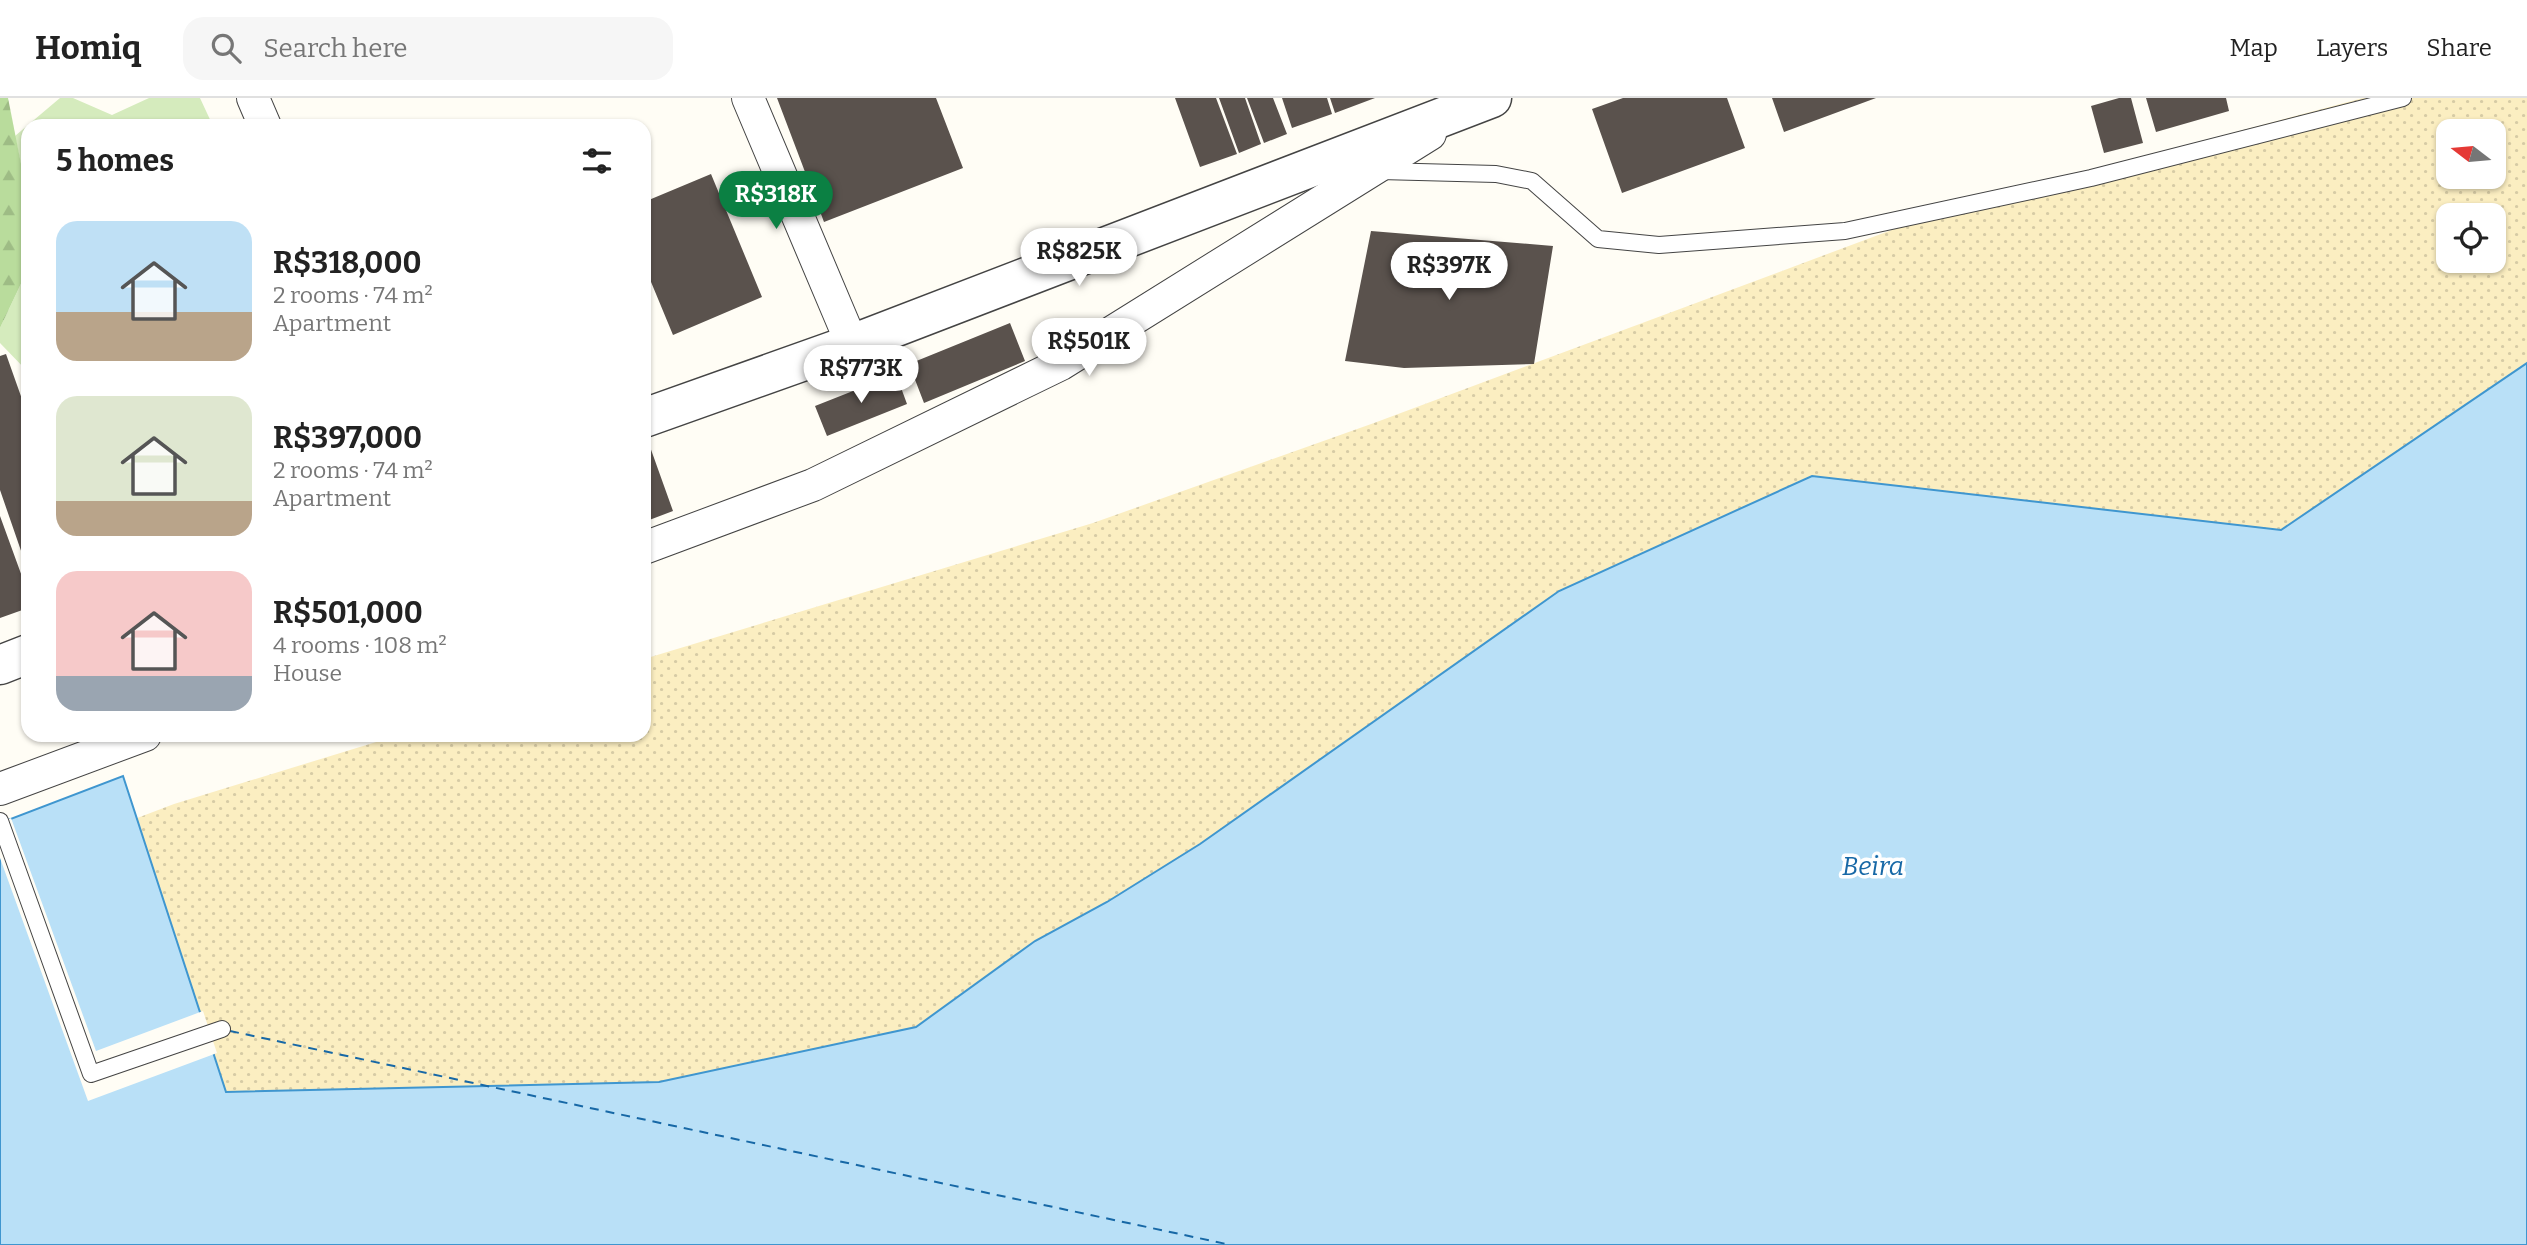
<!DOCTYPE html>
<html lang="en">
<head>
<meta charset="utf-8">
<style>
  body { margin:0; font-family:Bitter,serif; background:#f6f6f6; color:#222; height:100vh; display:flex; flex-direction:column; font-size:26px; white-space:nowrap }
  * { box-sizing:border-box; margin:0 }
  p { font-size:23px; color:#767676 }
  .icon { flex:none; width:38px; height:38px; fill:none; stroke:currentColor; stroke-width:2; stroke-linecap:round; stroke-linejoin:round }
  .map { position:relative; flex:1; overflow:hidden }
  .panel { position:absolute; left:21px; top:21px; width:630px; height:623px; display:flex; flex-direction:column; background:#fff; border-radius:21px; box-shadow:0 2px 5px #0004 }
  .panel>* { flex:none }
  .needle { width:46px; rotate:286deg }
  .fabs { position:absolute; left:2436px; top:21px; display:grid; gap:14px }
  .fabs a { display:grid; place-items:center; width:70px; height:70px; border-radius:14px; background:#fff; box-shadow:0 2px 5px #0004; font-size:35px }
  .price { position:absolute; translate:-50% -60px; padding:0 16px; border-radius:24px; background:#fff; color:#222; font-size:23px; line-height:46px; filter:drop-shadow(0 2px 4px #0008) }
  .price::after { content:''; position:absolute; left:50%; top:42px; width:21px; height:16px; margin-left:-10px; background:inherit; clip-path:polygon(0 0,100% 0,50% 100%) }
  .price.current { background:#0b8043; color:#fff }
  ul { padding:0; list-style:none }
  li { display:flex; align-items:center; gap:21px; height:175px; padding:0 35px }
  li span { display:grid; place-items:center; flex:none; width:196px; height:140px; border-radius:21px; color:#555 }
  li>.icon { margin-inline-start:auto }
  span .icon { width:84px; height:84px; fill:#fffc; stroke-width:1 }
  li b { font-size:30px }
  h2 { display:flex; justify-content:space-between; align-items:center; height:84px; padding:0 35px; font-size:30px }
  header { display:flex; align-items:center; gap:42px; box-sizing:border-box; height:98px; padding:0 35px; background:#fff; border-bottom:2px solid #e0e0e0 }
  header strong { font-size:33px }
  nav { display:flex; gap:38px; margin-inline-start:auto; font-size:24px }
  .search { width:490px; height:63px; background:#f6f6f6; display:flex; align-items:center; gap:18px; box-sizing:border-box; padding:0 24px; border-radius:21px; color:#767676; font-size:26px }
  .map>svg:first-child { display:block }
  .grass { fill:#d5ebbd }
  .forest { fill:url(#forest-firs) }
  .sand { fill:url(#sand-dots); fill-rule:evenodd }
  .water { fill:#b9e0f7; stroke:#3f96cf; stroke-width:2 }
  .pier { fill:#fffdf5 }
  .lines { fill:none; stroke-linecap:round; stroke-linejoin:round }
  .ferry { stroke:#1768a6; stroke-width:2; stroke-dasharray:9 7; stroke-linecap:butt }
  .building { fill:#5a524d }
  .service-casing { stroke:#444; stroke-width:18 }
  .minor-casing { stroke:#444; stroke-width:34 }
  .tertiary-casing { stroke:#444; stroke-width:41 }
  .service { stroke:#fff; stroke-width:16 }
  .minor { stroke:#fff; stroke-width:32 }
  .tertiary { stroke:#fff; stroke-width:38 }
  .labels { text-anchor:middle; stroke-width:7; stroke-linejoin:round; paint-order:stroke }
  .water-label { font-size:26px; font-style:italic; fill:#1768a6; stroke:#fff }
</style>
</head>
<body>
<header>
<strong>Homiq</strong>
<div class="search"><svg class="icon" aria-label="search" viewBox="0 0 24 24"><circle cx="10" cy="10" r="6"/><path d="M15 15l6 6"/></svg>Search here</div>
<nav><a>Map</a><a>Layers</a><a>Share</a></nav>
</header>
<div class="map">
<svg width="2527" height="1147" viewBox="0 0 2527 1147">
  <defs>
    <pattern id="forest-firs" width="22" height="20" patternUnits="userSpaceOnUse" patternTransform="scale(1.75)"><rect width="22" height="20" fill="#b9dc9c"/><path d="M5 1l3.5 6h-7zM16 11l3.5 6h-7z" fill="#9ebc85"/></pattern>
    <pattern id="sand-dots" width="8" height="8" patternUnits="userSpaceOnUse" patternTransform="scale(1.75)"><rect width="8" height="8" fill="#fbeec1"/><path d="M2 2h.1M6 6h.1" fill="none" stroke="#d6cba5" stroke-width="1.8" stroke-linecap="round"/></pattern>
  </defs>
  <rect width="100%" height="100%" fill="#fffdf5"/>
  <path class="grass" d="M60 0H73L112 17 149 0H200L213 28H28V101L15 38Z
    M28 171V274L0 245V230Z"/>
  <path class="forest" d="M0 0H8L28 101V171L0 230Z"/>
  <path class="sand" d="M2363 0H2527V347L941 970 160 1059 61 749 174 706 399 637H644V561L1093 425 1374 325 1948 111ZM2448 33H2494V79H2448ZM2448 117H2494V163H2448Z"/>
  <path class="water" d="M2527 265V1147H0V725L123 678 226 994 659 984 916 929 1035 843 1107 804 1200 746 1559 493 1812 378 2281 432Z"/>
  <path class="pier" d="M11 720 96 953 203 913 217 955 88 1003 0 760V725Z"/>
  <g class="lines">
    <path class="ferry" d="M230 933 1231 1147"/>
  </g>
  <path class="building" d="M777 0H936L963 70 824 124Z
    M1175 0H1216L1237 56 1200 69Z
    M1219 0H1245L1261 46 1239 55Z
    M1247 0H1273L1287 36 1264 45Z
    M1282 0H1327L1332 16 1292 30Z
    M1330 0H1375L1335 15Z
    M1623 0H1727L1745 50 1622 95 1592 11Z
    M1772 0H1876L1784 34Z
    M2119 0H2131L2143 45 2104 55 2091 8Z
    M2146 0H2226L2229 13 2156 34Z
    M711 76 762 199 673 237 644 167V104Z
    M1371 133 1553 148 1534 266 1404 270 1345 263Z
    M1010 225 1025 263 924 305 909 266Z
    M6 256 28 318V473L0 392V258Z
    M896 276 907 306 827 338 815 308Z
    M649 346 673 413 644 424V348Z
    M0 418 28 495V510L0 520Z"/>
  <g class="lines">
    <defs>
      <path id="service" d="M1380 73 1496 76 1532 83 1598 141 1659 147 1845 133 2091 80 2403 0
        M0 723 91 976 222 931"/>
      <path id="minor" d="M253 0 265 28
        M748 0 852 246
        M644 450 813 387 1061 266 1430 36
        M0 691 145 637"/>
      <path id="tertiary" d="M644 320 852 246 1492 0
        M0 567 28 556"/>
    </defs>
    <use href="#service" class="service-casing"/>
    <use href="#minor" class="minor-casing"/>
    <use href="#tertiary" class="tertiary-casing"/>
    <use href="#service" class="service"/>
    <use href="#minor" class="minor"/>
    <use href="#tertiary" class="tertiary"/>
  </g>
  <g class="labels">
    <g class="water-label">
      <text x="1873" y="777">Beira</text>
    </g>
  </g>
</svg>
<div class="fabs">
<a><svg class="needle" viewBox="-14 -14 28 28"><path d="M0-13l5 13h-10z" fill="#e53935"/><path d="M0 13l5-13h-10z" fill="#767676"/></svg></a>
<a><svg class="icon" aria-label="locate" viewBox="0 0 24 24"><circle cx="12" cy="12" r="6"/><path d="M12 2v4M12 18v4M2 12h4M18 12h4"/></svg></a>
</div>
<b class="price current" style="left:776px;top:133px">R$318K</b>
<b class="price" style="left:1079px;top:190px">R$825K</b>
<b class="price" style="left:1449px;top:204px">R$397K</b>
<b class="price" style="left:1089px;top:280px">R$501K</b>
<b class="price" style="left:861px;top:307px">R$773K</b>
<section class="panel">
<h2>5 homes<svg class="icon" aria-label="filters" viewBox="0 0 24 24"><path d="M4 7h16M4 17h16"/><circle cx="9" cy="7" r="2"/><circle cx="15" cy="17" r="2"/></svg></h2>
<ul>
<li><span style="background:linear-gradient(#bfe0f5 65%,#b9a48a 0)"><svg class="icon" aria-label="home" viewBox="0 0 24 24"><path d="M3 11l9-7 9 7M6 9v11h12V9"/></svg></span><div><b>R$318,000</b><p>2 rooms · 74 m²</p><p>Apartment</p></div></li>
<li><span style="background:linear-gradient(#dfe7d0 75%,#b9a48a 0)"><svg class="icon" aria-label="home" viewBox="0 0 24 24"><path d="M3 11l9-7 9 7M6 9v11h12V9"/></svg></span><div><b>R$397,000</b><p>2 rooms · 74 m²</p><p>Apartment</p></div></li>
<li><span style="background:linear-gradient(#f6c9c9 75%,#9aa5b1 0)"><svg class="icon" aria-label="home" viewBox="0 0 24 24"><path d="M3 11l9-7 9 7M6 9v11h12V9"/></svg></span><div><b>R$501,000</b><p>4 rooms · 108 m²</p><p>House</p></div></li>
</ul>
</section>
</div>
</body>
</html>
